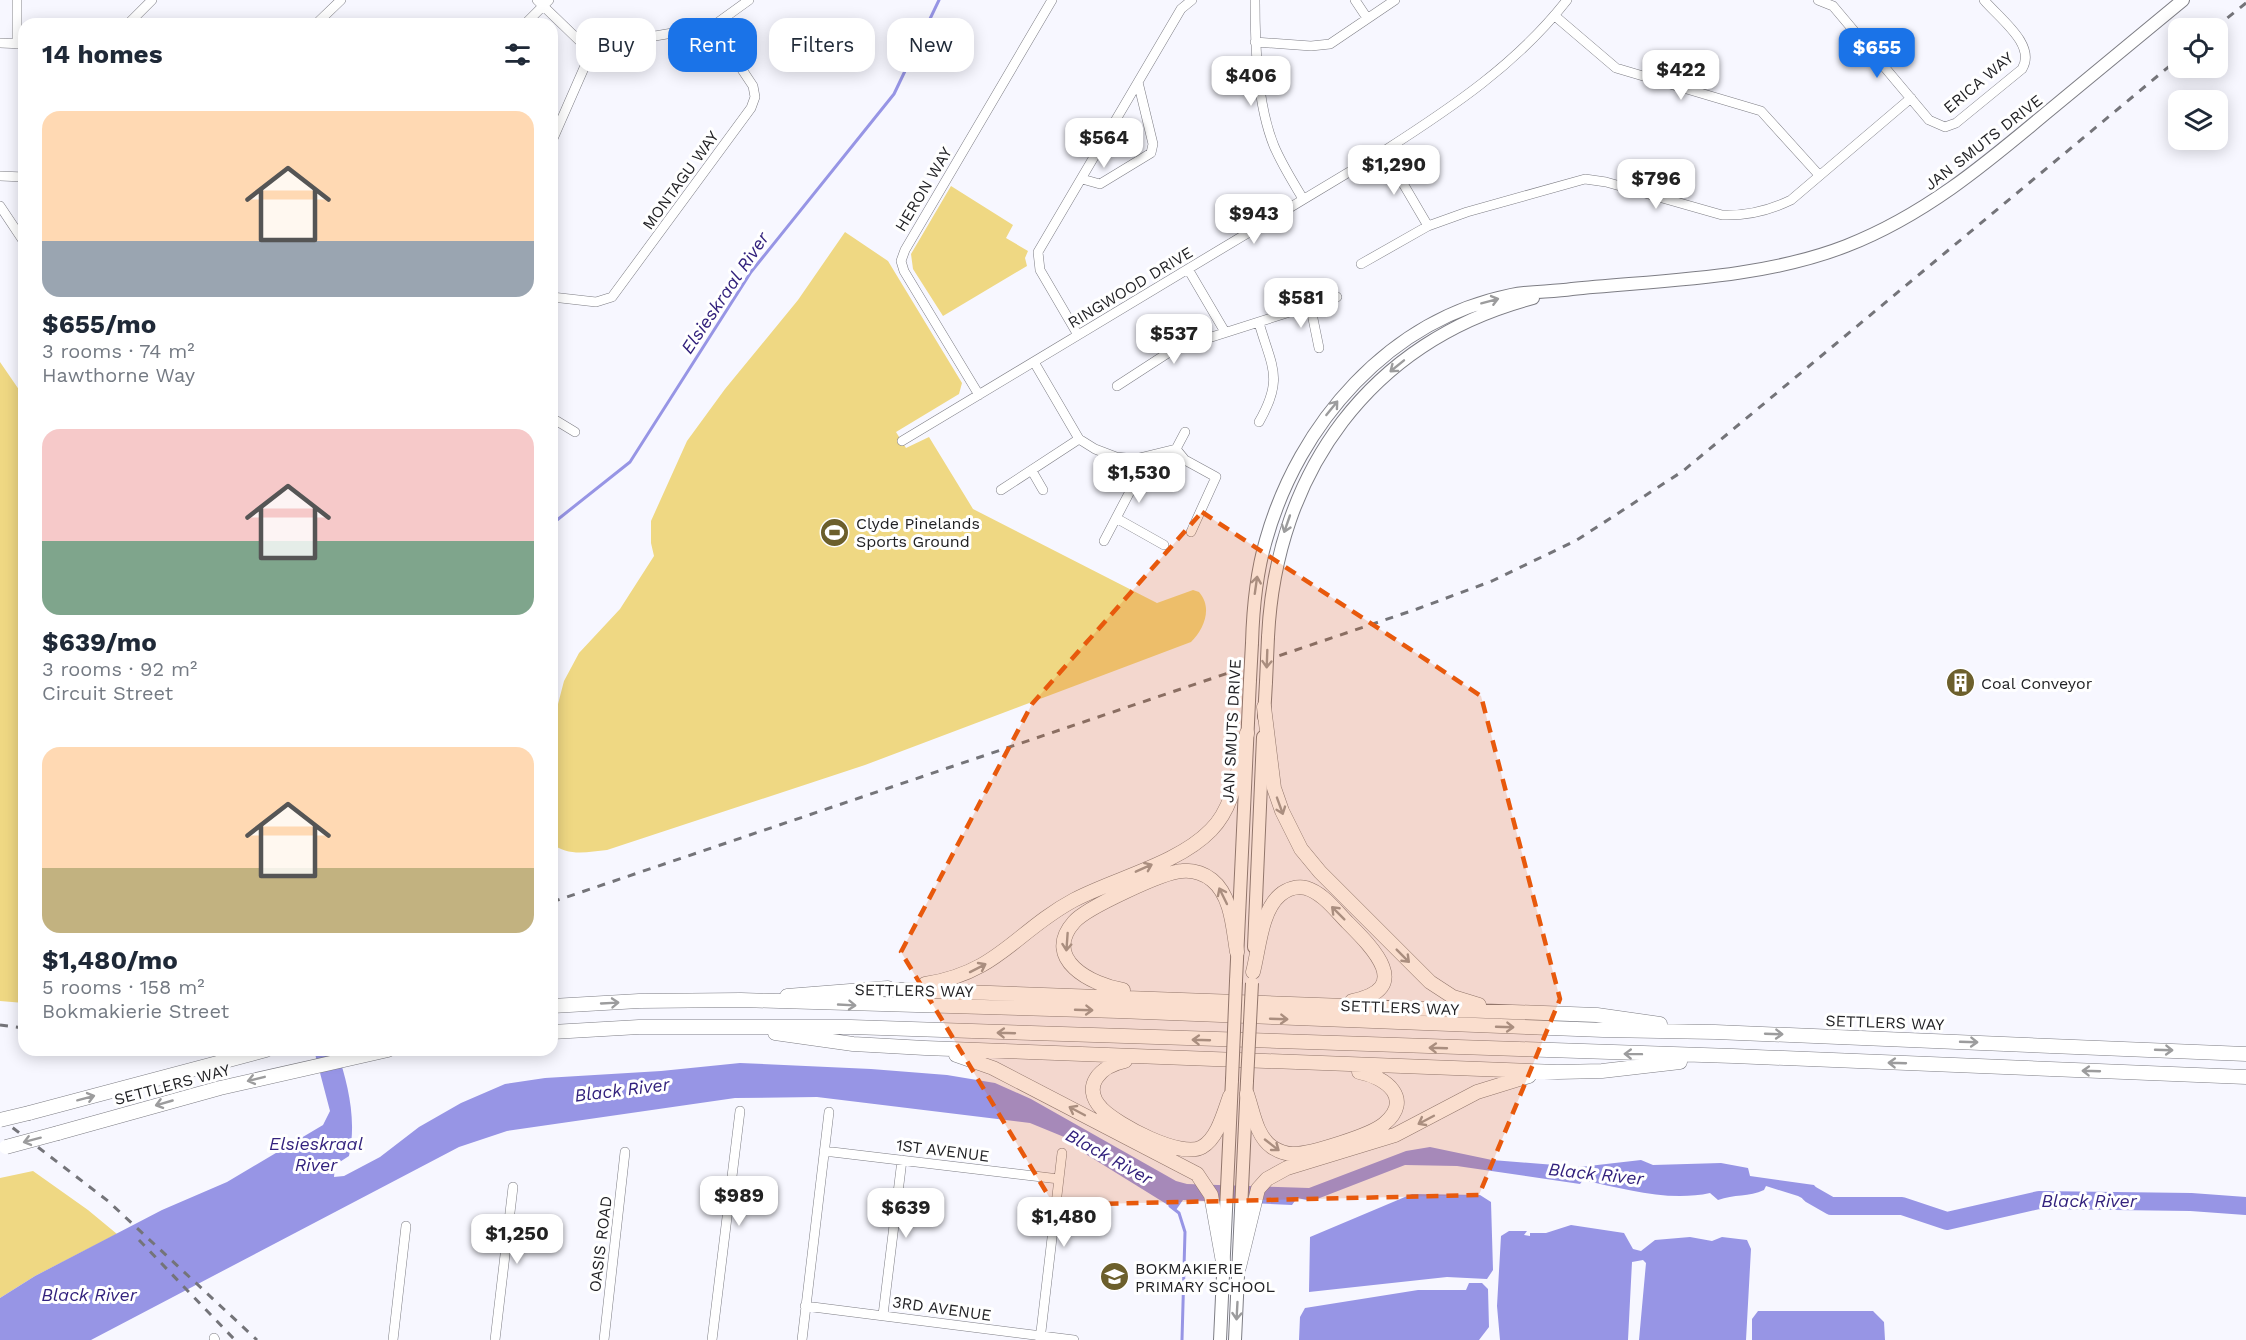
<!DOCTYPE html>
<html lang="en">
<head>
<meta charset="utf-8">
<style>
  body { margin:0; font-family:"Work Sans",sans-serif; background:#f2f2f3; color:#1f2937; height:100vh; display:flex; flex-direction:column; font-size:22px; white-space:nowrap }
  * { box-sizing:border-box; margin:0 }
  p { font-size:20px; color:#747a83 }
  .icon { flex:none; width:33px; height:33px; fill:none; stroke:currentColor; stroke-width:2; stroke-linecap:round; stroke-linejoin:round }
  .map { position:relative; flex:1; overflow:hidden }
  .details { position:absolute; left:18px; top:18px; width:540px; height:1038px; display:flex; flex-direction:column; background:#fff; border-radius:18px; box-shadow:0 3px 15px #0003 }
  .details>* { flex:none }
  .top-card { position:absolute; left:576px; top:18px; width:570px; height:54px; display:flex; gap:12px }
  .tools { position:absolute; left:2168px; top:18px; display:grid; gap:12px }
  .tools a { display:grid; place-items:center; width:60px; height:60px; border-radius:12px; background:#fff; box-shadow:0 3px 15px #0003; font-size:30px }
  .price { position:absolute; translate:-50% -51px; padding:0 14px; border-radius:12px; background:#fff; color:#222; font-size:20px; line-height:39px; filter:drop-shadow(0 2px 3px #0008) }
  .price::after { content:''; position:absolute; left:50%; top:36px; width:18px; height:14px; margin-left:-9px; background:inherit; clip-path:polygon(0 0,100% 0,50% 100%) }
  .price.active { background:#1a73e8; color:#fff }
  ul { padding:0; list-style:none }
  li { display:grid; align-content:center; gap:12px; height:318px; padding:0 24px }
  li span { display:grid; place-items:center; height:186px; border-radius:18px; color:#555 }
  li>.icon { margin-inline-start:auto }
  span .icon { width:108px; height:108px; fill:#fffc; stroke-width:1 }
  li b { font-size:26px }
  h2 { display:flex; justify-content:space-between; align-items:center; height:72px; padding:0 24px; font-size:26px }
  .chip { padding:0 21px; border-radius:18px; background:#fff; box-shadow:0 3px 15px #0003; font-size:21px; line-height:54px }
  .chip.active { background:#1a73e8; color:#fff }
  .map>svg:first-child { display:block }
  .green { fill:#efd883 }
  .water { fill:#9795e5 }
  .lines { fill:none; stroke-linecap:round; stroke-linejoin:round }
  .stream { stroke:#9795e5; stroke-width:3 }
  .river { stroke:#9795e5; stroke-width:18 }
  .minor-casing { stroke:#7d7d84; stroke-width:10 }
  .major-casing { stroke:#7d7d84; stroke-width:14 }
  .highway-casing { stroke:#7d7d84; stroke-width:15 }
  .minor { stroke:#fff; stroke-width:9 }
  .major { stroke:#fff; stroke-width:12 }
  .highway { stroke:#fff; stroke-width:14 }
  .rail { stroke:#747479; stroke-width:3; stroke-dasharray:8 8; stroke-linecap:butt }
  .major-bridge-casing { stroke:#7d7d84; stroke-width:14; stroke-linecap:butt }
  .highway-bridge-casing { stroke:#7d7d84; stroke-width:15; stroke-linecap:butt }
  .major-bridge { stroke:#fff; stroke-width:12 }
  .highway-bridge { stroke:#fff; stroke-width:14 }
  .oneway { stroke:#9c9c9d }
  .marked { fill:#e8590c; fill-opacity:0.2; stroke:#e8590c; stroke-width:4.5; stroke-dasharray:12 8; stroke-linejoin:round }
  .labels { text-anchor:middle; stroke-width:6; stroke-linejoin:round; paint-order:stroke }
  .street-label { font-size:16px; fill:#222225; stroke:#fff }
  .poi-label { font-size:16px; fill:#222225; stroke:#fff; text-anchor:start }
  .water-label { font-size:18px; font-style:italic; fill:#33227d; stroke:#fff }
</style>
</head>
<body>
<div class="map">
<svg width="2246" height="1340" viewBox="0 0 2246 1340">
  <rect width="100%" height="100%" fill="#f7f7ff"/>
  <path class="green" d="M951 186 1013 225 1006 238 1028 251 1025 258 1027 266 943 316 913 269 911 254Z
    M845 232 888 261 962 383 959 394 896 432 906 448 929 437 973 509 1157 603 1193 590 1199 592C1213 608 1204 629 1191 642L865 765 607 850C588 852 567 857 552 843V727L564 681 579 653 620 609 654 556 651 543V521L687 441 725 389 798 300Z
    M0 362 24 397V1003L0 1001Z
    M33 1171 88 1210 117 1234 35 1276 0 1298V1178Z"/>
  <path class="water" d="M314 1050H337C348 1085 357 1119 349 1156L335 1165 334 1177 344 1176 380 1157 419 1127 461 1103 505 1084 545 1078 661 1071 740 1063 871 1069 947 1075 995 1083 1031 1099 1176 1181 1187 1184 1309 1188 1406 1151 1430 1147 1492 1160 1580 1167 1641 1160 1653 1165 1721 1163 1748 1168 1750 1176 1814 1185 1831 1206 1825 1210 1798 1196 1766 1186 1764 1190C1749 1197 1734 1194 1718 1200L1710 1193C1669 1202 1624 1189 1583 1180L1580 1184 1457 1166 1405 1165 1312 1201 1297 1198 1292 1205 1183 1200 1176 1210 1084 1153 1069 1139 1030 1123 817 1097 735 1098 507 1131 459 1147 91 1340H0V1298L35 1276 162 1210 227 1182 323 1125 330 1111Z
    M1412 1194 1480 1195 1491 1202 1493 1270 1487 1279 1447 1277 1309 1292 1310 1237Z
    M1571 1225 1624 1233 1633 1249 1641 1251 1655 1240 1690 1237 1712 1241 1722 1237 1747 1240 1751 1249 1746 1340H1639L1646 1263 1643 1260 1632 1262 1628 1340H1500L1497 1306 1501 1236 1509 1231H1527L1524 1235 1530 1236V1233H1546Z
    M1469 1283H1482L1488 1289 1489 1327 1479 1340H1299L1300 1317 1305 1308 1418 1290H1466Z
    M1758 1311H1873L1884 1322 1885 1340H1752V1319Z"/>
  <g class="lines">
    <path class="stream" d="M552 524 630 462 751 272 894 94 939 0
      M1170 1206 1179 1213 1185 1232 1182 1340"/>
    <path class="river" d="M1810 1194 1831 1206H1902L1947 1221 2039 1200 2191 1202 2246 1206"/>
    <defs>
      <path id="minor" d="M537 0 591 52
        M1255 0C1255 45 1257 104 1274 146 1282 165 1293 182 1303 199
        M1355 0 1367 18
        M1818 0 1833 6 1929 120 1945 127 1956 123 2022 69C2037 45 1999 18 1984 0
        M1555 16 1616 68 1761 111 1819 175
        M128 24 152 0
        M316 24 341 0
        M525 24 549 0
        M1255 42 1311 46 1330 44 1395 0
        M0 43 24 44
        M17 44V0
        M552 141 591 52 597 46 713 26 749 0
        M1384 151 1428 226
        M0 176 24 177
        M1082 179 1100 184 1151 153 1153 144 1138 82
        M0 206 24 242
        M1361 264 1428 226 1467 212 1585 179 1606 182 1722 215C1747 216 1768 211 1791 200L1911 98
        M1188 269 1225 332
        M552 297 596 302 612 297 751 108 755 97 753 86 713 26
        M1310 304 1319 348
        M1259 323C1272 368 1284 378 1259 422
        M1078 335 1040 270 1038 252 1181 9 1192 0
        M1034 362 1079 439 1095 449 1116 457 1135 459 1176 449 1185 432
        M1117 386 1174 349 1337 297
        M979 395 904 271 901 261 905 250 1052 0
        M552 418 575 432
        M902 441 1384 151C1451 108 1517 64 1567 0
        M1176 449 1185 460 1216 477 1191 532
        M1032 471 1043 490
        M1001 490 1079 439
        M1116 518 1164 545
        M1104 541 1136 480 1135 459
        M824 1151 1059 1179
        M805 1306 1074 1340
        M883 1315 902 1160
        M214 1338 215 1340
        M393 1340 406 1226
        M495 1340 513 1187
        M604 1340 625 1152
        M712 1340 740 1111
        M802 1340 829 1112
        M1040 1340 1062 1153"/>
      <path id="major" d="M1268 637C1276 472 1370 341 1533 298
        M1252 643C1253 608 1256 574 1266 540 1299 423 1389 320 1511 295 1531 291 1552 292 1572 289 1662 280 1761 279 1846 246 1923 216 1983 166 2045 114 2091 76 2137 38 2183 0
        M1264 717 1266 682
        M1254 947 1263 737
        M1236 981 1250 680
        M1220 1340 1232 1080
        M1235 1340 1247 1081"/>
      <path id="highway" d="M1264 707 1274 788 1282 811 1301 849 1320 872 1430 982 1453 997 1479 1005
        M1253 972C1259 949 1261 911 1280 895 1287 889 1297 886 1306 888 1323 893 1336 911 1348 923 1373 948 1414 989 1352 1001
        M925 984C998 973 1016 931 1074 900 1116 878 1178 864 1211 830 1236 805 1238 765 1247 733
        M880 989 1597 1015 1660 1024
        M1123 990C1092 985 1041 959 1074 922 1086 908 1163 872 1182 871 1193 870 1203 873 1212 880 1232 896 1233 929 1237 952
        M787 996 888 988
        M552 1006 639 1001 741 1000 1118 1011 1603 1030 1715 1032 2246 1054
        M552 1032 639 1027H851L1733 1056 2246 1077
        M775 1033 853 1044 925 1048 1558 1072 1602 1071 1680 1062
        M956 1055 993 1068 1197 1174 1211 1195 1223 1262
        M1125 1061C1101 1066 1080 1086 1102 1109 1118 1125 1181 1159 1202 1147 1218 1138 1224 1112 1230 1096
        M1247 1094C1253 1111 1256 1136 1272 1147 1278 1151 1286 1154 1293 1154 1311 1154 1371 1135 1384 1124 1414 1099 1386 1077 1359 1072
        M29 1113 266 1050
        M58 1133 220 1088 388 1050
        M1239 1267 1258 1189 1267 1179 1287 1168 1395 1135 1477 1092 1529 1076"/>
    </defs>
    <use href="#minor" class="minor-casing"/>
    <use href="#major" class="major-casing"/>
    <use href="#highway" class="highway-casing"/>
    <use href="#minor" class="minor"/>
    <use href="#major" class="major"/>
    <use href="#highway" class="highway"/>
    <path class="rail" d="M2215 28 2246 3
      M552 902 1417 609 1492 581 1577 540 1683 471 2178 59
      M0 1025 24 1028
      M0 1118 108 1201 257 1340
      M139 1240 235 1340"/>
    <defs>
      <path id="major-bridge" d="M1250 680 1252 643
        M1266 682 1268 637
        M1232 1080 1236 981
        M1247 1081 1252 983"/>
      <path id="highway-bridge" d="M0 1120 29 1113
        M6 1147 58 1133"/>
    </defs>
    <use href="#major-bridge" class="major-bridge-casing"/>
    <use href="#highway-bridge" class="highway-bridge-casing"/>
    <use href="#major-bridge" class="major-bridge"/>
    <use href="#highway-bridge" class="highway-bridge"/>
  </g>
  <defs><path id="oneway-shaft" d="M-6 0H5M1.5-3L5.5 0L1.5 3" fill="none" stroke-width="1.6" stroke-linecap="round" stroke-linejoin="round" transform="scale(1.5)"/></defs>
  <g class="oneway">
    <use href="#oneway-shaft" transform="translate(1490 301) rotate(-15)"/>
    <use href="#oneway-shaft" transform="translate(1397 366) rotate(141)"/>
    <use href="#oneway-shaft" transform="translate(1332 408) rotate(-51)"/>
    <use href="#oneway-shaft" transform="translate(1287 524) rotate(109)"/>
    <use href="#oneway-shaft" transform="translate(1256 585) rotate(-82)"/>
    <use href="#oneway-shaft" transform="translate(1267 659) rotate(92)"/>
    <use href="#oneway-shaft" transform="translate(1280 806) rotate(70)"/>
    <use href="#oneway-shaft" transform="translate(1144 868) rotate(-24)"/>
    <use href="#oneway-shaft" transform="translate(1223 896) rotate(-116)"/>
    <use href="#oneway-shaft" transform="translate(1338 913) rotate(-135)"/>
    <use href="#oneway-shaft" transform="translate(1067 942) rotate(94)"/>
    <use href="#oneway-shaft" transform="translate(1403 956) rotate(45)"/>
    <use href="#oneway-shaft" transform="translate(978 968) rotate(-27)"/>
    <use href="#oneway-shaft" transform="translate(610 1003) rotate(-3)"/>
    <use href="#oneway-shaft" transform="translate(847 1005) rotate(3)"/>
    <use href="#oneway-shaft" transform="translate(1084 1010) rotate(2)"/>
    <use href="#oneway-shaft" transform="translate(1279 1019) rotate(2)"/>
    <use href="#oneway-shaft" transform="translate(1505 1027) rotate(2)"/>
    <use href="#oneway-shaft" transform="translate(1006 1033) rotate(-178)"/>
    <use href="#oneway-shaft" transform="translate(1774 1034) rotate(2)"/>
    <use href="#oneway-shaft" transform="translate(1201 1040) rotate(-178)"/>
    <use href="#oneway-shaft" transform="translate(1969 1042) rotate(2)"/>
    <use href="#oneway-shaft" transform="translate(1438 1048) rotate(-178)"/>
    <use href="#oneway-shaft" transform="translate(2164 1050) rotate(2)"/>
    <use href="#oneway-shaft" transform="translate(1633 1054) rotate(-179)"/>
    <use href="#oneway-shaft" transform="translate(1897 1063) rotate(-178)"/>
    <use href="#oneway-shaft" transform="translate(2091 1071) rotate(-178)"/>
    <use href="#oneway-shaft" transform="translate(256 1079) rotate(166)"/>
    <use href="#oneway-shaft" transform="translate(86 1098) rotate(-15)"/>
    <use href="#oneway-shaft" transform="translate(164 1103) rotate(164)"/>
    <use href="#oneway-shaft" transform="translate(1077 1111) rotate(-152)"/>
    <use href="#oneway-shaft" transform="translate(1426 1120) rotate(152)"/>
    <use href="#oneway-shaft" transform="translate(32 1140) rotate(165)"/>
    <use href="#oneway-shaft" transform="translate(1272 1145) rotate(38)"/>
    <use href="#oneway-shaft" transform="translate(1237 1311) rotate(93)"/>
  </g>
  <path class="marked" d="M1202 512 1481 696 1560 999 1479 1195 1054 1205 901 952 1032 704Z"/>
  <defs>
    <symbol id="stadium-disc" viewBox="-11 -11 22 22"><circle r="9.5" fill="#6c5f2c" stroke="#fff"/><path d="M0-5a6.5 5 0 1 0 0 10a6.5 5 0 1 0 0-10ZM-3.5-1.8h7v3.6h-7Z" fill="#fff"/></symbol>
    <symbol id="building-disc" viewBox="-11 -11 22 22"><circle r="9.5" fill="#6c5f2c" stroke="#fff"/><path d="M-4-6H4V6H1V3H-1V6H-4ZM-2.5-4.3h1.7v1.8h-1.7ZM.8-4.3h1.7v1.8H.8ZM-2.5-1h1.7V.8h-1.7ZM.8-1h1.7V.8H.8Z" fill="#fff"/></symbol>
    <symbol id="school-disc" viewBox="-11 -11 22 22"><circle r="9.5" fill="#6c5f2c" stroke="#fff"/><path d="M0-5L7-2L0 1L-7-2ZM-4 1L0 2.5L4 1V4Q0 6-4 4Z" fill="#fff"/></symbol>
  </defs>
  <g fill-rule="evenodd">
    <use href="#stadium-disc" x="818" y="516" width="33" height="33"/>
    <use href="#building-disc" x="1944" y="666" width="33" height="33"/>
    <use href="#school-disc" x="1098" y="1260" width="33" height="33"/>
  </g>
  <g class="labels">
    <g class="street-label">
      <text transform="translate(1978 82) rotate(-40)" y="6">ERICA WAY</text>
      <text transform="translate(1983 142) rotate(-38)" y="6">JAN SMUTS DRIVE</text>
      <text transform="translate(680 180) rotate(-54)" y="6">MONTAGU WAY</text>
      <text transform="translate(923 189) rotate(-59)" y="6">HERON WAY</text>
      <text transform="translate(1130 287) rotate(-31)" y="6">RINGWOOD DRIVE</text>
      <text transform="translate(1231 731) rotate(-87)" y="6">JAN SMUTS DRIVE</text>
      <text transform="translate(914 990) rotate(1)" y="6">SETTLERS WAY</text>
      <text transform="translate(1400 1007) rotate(2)" y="6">SETTLERS WAY</text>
      <text transform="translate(1885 1022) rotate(2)" y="6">SETTLERS WAY</text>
      <text transform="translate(172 1084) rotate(-15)" y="6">SETTLERS WAY</text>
      <text transform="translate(943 1150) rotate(7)" y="6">1ST AVENUE</text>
      <text transform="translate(600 1244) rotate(-83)" y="6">OASIS ROAD</text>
      <text transform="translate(942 1308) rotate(8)" y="6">3RD AVENUE</text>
    </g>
    <g class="poi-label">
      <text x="856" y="529">Clyde Pinelands<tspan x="856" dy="18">Sports Ground</tspan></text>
      <text x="1981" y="689">Coal Conveyor</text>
      <text x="1135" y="1274">BOKMAKIERIE<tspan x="1135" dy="18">PRIMARY SCHOOL</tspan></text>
    </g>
    <g class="water-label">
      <text transform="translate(725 293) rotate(-56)" y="6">Elsieskraal River</text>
      <text transform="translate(622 1090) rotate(-7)" y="6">Black River</text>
      <text x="316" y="1150">Elsieskraal<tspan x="316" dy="21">River</tspan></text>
      <text transform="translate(1109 1157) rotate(29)" y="6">Black River</text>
      <text transform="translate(1596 1174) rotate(6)" y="6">Black River</text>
      <text x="2089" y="1207">Black River</text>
      <text x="89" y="1301">Black River</text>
    </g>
  </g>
</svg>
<div class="tools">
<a><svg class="icon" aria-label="locate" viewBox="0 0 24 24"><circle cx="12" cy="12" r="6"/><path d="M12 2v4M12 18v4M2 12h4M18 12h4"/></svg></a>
<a><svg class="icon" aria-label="layers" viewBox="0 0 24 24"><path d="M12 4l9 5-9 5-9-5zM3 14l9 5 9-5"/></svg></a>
</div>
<b class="price active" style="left:1877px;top:79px">$655</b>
<b class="price" style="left:1681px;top:101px">$422</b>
<b class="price" style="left:1251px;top:107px">$406</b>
<b class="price" style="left:1104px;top:169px">$564</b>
<b class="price" style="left:1394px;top:196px">$1,290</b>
<b class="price" style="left:1656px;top:210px">$796</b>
<b class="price" style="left:1254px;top:245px">$943</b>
<b class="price" style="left:1301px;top:329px">$581</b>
<b class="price" style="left:1174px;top:365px">$537</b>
<b class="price" style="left:1139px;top:504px">$1,530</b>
<b class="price" style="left:739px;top:1227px">$989</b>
<b class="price" style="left:906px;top:1239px">$639</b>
<b class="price" style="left:1064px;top:1248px">$1,480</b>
<b class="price" style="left:517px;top:1265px">$1,250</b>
<div class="top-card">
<a class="chip">Buy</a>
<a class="chip active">Rent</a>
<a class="chip">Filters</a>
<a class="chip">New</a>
</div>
<section class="details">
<h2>14 homes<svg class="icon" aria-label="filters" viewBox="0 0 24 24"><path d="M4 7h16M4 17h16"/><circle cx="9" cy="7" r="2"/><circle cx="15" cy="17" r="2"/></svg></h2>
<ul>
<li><span style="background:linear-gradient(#ffd9b3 70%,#9aa5b1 0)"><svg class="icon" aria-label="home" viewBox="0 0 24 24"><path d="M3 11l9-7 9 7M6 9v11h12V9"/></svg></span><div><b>$655/mo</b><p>3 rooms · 74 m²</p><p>Hawthorne Way</p></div></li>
<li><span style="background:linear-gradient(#f6c9c9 60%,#7fa58c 0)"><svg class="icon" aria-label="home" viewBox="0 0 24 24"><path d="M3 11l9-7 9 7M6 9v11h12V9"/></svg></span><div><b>$639/mo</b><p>3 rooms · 92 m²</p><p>Circuit Street</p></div></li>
<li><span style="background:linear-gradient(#ffd9b3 65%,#c2b280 0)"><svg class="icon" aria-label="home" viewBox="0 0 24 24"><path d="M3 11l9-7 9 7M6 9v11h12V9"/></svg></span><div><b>$1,480/mo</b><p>5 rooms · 158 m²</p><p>Bokmakierie Street</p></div></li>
</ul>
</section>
</div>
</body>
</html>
